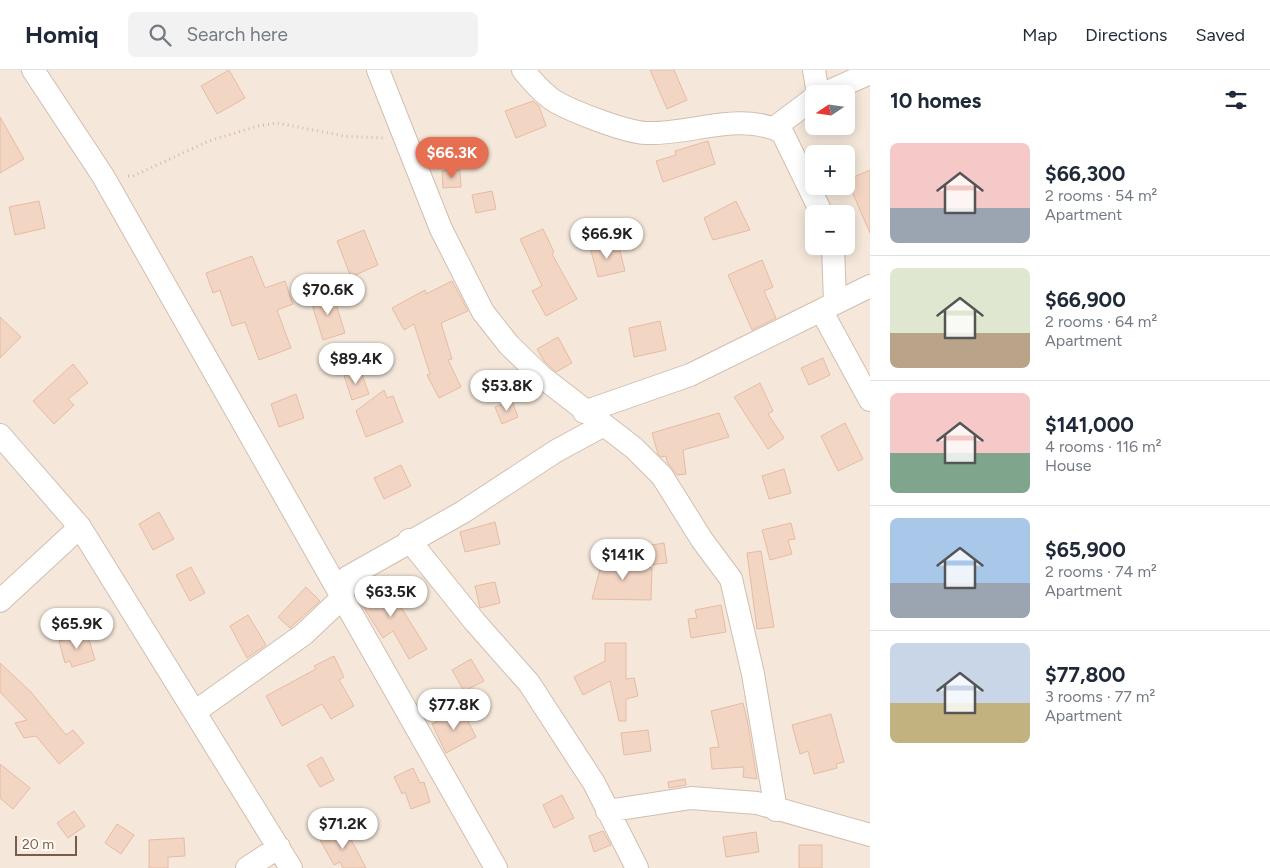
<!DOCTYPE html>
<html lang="en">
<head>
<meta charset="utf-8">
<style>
  body { margin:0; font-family:Figtree,sans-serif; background:#f2f2f3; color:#1f2937; height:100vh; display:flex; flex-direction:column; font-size:19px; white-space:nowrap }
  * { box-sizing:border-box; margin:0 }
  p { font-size:16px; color:#747a83 }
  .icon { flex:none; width:28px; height:28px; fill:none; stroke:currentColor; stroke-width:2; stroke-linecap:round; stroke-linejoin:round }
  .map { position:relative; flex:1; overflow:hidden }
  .side { display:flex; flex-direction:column; background:#fff; width:400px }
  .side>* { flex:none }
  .needle { width:32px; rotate:257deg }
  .tools { position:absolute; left:805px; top:15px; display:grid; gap:10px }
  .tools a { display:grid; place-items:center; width:50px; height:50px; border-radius:8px; background:#fff; box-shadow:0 2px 12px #0003; font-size:25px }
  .scale { position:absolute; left:15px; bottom:12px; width:62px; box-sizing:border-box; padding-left:5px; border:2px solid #7a5c4d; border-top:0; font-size:14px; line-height:18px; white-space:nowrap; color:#7a5c4d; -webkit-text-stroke:4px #fffaf3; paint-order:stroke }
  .price { position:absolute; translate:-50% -42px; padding:0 11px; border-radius:18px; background:#fff; color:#222; font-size:16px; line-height:32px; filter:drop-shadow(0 1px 2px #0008) }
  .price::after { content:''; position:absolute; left:50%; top:30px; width:15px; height:11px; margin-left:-8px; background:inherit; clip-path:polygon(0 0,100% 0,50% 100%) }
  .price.current { background:#e76f51; color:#fff }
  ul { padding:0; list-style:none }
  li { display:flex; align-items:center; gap:15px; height:125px; padding:0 20px }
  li+li { border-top:1px solid #e0e1e3 }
  li span { display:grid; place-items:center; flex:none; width:140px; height:100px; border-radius:8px; color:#555 }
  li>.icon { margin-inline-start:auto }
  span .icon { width:60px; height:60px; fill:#fffc; stroke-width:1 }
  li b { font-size:21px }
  h2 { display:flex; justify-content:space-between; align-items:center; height:60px; padding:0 20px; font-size:21px }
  header { display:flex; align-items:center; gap:30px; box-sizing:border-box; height:70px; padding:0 25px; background:#fff; border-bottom:1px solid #e0e1e3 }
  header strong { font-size:24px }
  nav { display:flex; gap:28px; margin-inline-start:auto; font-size:18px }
  .search { width:350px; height:45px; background:#f2f2f3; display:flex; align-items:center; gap:12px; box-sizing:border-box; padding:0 18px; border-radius:8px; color:#747a83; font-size:19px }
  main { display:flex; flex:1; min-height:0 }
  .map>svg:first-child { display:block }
  .residential { fill:#f5e8da; fill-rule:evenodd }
  .building { fill:#f3d5c3; stroke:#e6bba3 }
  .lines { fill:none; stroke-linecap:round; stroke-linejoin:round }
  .street-casing { stroke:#d1beb0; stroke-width:24 }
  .path { stroke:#d9b8a5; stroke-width:3; stroke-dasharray:1 4; stroke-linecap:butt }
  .street { stroke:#fff; stroke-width:22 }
</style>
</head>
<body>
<header>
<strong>Homiq</strong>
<div class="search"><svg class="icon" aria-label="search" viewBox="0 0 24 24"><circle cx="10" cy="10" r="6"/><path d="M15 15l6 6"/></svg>Search here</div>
<nav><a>Map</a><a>Directions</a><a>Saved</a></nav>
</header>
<main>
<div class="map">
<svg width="870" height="798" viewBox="0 0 870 798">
  <rect width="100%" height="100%" fill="#fdf6ec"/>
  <path class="residential" d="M0 0H870V798H0ZM814 24H846V56H814ZM814 84H846V116H814ZM814 144H846V176H814Z"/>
  <path class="building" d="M229 0 245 28 217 44 201 16Z
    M650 0H674L687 30 667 39Z
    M533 31 539 36 546 56 516 68 505 41Z
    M0 47 24 89 0 103Z
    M708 71 715 94 663 112 656 91 676 85 675 81Z
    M460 100 461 117 443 118 442 101Z
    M870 100V163L847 110Z
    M492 121 496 139 476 143 472 125Z
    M39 131 45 158 15 165 9 137Z
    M736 131 750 160 713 170 704 148Z
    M543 159 554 182 552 184 577 229 546 246 532 221 542 216 520 169Z
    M364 160 378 195 351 207 337 171Z
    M612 172 614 182 620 181 625 201 598 207 590 177Z
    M252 186 265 218 285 211 293 234 277 240 291 278 259 290 245 252 232 256 220 220 213 223 206 203Z
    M762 190 773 217 764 221 776 248 752 260 728 205Z
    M452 211 468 241 441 253 452 289 448 290 461 317 439 328 427 305 430 304 414 254 404 260 392 238 425 220 426 224Z
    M332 221 345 263 323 270 310 228Z
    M0 247 21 267 0 288Z
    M660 251 666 280 634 287 629 258Z
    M558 267 572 293 556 302 544 291 537 279Z
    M823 288 830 305 809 315 801 298Z
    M73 294 88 313 68 329 74 335 54 354 33 331Z
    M360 299 369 324 352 330 344 306Z
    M760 313 773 341 768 344 784 368 768 379 734 327Z
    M384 320 387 328 393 326 403 352 366 367 356 341Z
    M296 324 304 348 279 357 271 334Z
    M512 331 518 347 502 354 495 337Z
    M719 343 729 367 683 380 686 404 677 405 667 392 666 386 661 387 658 384 652 363Z
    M845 353 863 389 838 401 821 366Z
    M401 395 411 416 384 429 374 408Z
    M784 399 791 423 769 429 762 406Z
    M159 442 174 469 153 480 139 454Z
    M495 452 500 474 465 482 460 462Z
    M791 453 795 469 788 470 792 484 770 490 762 460Z
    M664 473 667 493 648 495 646 476Z
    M761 481 774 557 757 559 747 483Z
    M604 485 652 498 651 530 592 529Z
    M191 497 205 523 190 531 176 505Z
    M384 510 427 579 409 589 393 561 383 568 357 527Z
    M495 512 500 533 480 538 475 516Z
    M306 517 320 531 290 558 278 547Z
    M721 535 726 562 691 568 688 549 697 548 695 540Z
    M248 545 266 575 247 588 230 556Z
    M87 563 95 590 72 597 70 591 65 593 59 571Z
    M605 573H626V609L634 608 638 626 626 629V651H619L610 611 583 625 574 607 605 591Z
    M334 586 344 607 339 610 354 636 331 649 322 634 282 656 266 626 316 599 314 596Z
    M471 589 484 611 464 621 452 600Z
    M0 593 31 622 66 665 73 660 84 673 59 694 36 666 24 668 15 653 27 650 0 622Z
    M743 633 747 649 757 709 743 707 744 697 712 699 710 678 719 677 711 641Z
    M462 639 476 667 446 683 432 654Z
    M831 644 844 692 836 694 837 698 814 704 808 681 800 684 792 655Z
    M648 660 651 681 624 685 621 663Z
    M322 687 334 710 320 717 307 695Z
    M0 694 30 718 13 739 0 728Z
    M413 698 420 713 424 712 430 732 411 739 405 722 402 724 394 707Z
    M685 709 686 715 669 718 668 712Z
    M562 725 574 748 554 758 543 735Z
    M74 741 85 756 68 768 57 753Z
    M117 754 134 765 121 784 105 773Z
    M345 758 366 798H343L340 792 334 795 320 770Z
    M603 761 611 775 594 782 589 766Z
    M756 762 759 782 726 787 723 767Z
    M184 768 185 786 168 787V798H149V770Z
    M799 775H822V798H799Z"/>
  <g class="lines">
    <defs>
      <path id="street" d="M33 0 103 106 496 798
        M378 0 441 159 483 242 509 275 542 307 634 378 662 406 702 470 731 509 753 604 776 740
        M523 0C532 11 544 25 556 32 574 42 625 62 646 63 690 65 739 41 782 62L822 144
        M814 0 818 24
        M823 24 870 3
        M774 58 814 28
        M833 176 835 232
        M822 242 870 330
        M584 342 690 305 870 216
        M0 365 80 457 291 798
        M409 470 475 552 529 613 594 713 637 798
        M0 531 80 457
        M196 641 304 564 342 528 348 507 463 442 556 381 604 355
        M607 741 691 728 757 733 870 765
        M247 798 279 777"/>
    </defs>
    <use href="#street" class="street-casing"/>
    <path class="path" d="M128 106H133L209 71 258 56 277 53 344 66 383 68"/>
    <use href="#street" class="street"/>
  </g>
</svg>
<div class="tools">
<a><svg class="needle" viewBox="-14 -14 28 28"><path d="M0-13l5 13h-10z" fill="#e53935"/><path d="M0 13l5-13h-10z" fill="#747a83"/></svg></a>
<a>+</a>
<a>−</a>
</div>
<div class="scale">20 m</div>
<b class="price current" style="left:452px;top:109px">$66.3K</b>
<b class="price" style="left:607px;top:190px">$66.9K</b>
<b class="price" style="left:328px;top:246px">$70.6K</b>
<b class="price" style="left:356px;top:315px">$89.4K</b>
<b class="price" style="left:507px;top:342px">$53.8K</b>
<b class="price" style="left:623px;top:511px">$141K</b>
<b class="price" style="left:391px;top:548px">$63.5K</b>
<b class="price" style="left:77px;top:580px">$65.9K</b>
<b class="price" style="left:454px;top:661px">$77.8K</b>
<b class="price" style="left:343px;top:780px">$71.2K</b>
</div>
<section class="side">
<h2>10 homes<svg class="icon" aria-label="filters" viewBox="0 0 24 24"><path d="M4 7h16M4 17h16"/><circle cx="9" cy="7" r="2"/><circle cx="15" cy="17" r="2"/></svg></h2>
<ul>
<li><span style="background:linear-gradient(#f6c9c9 65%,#9aa5b1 0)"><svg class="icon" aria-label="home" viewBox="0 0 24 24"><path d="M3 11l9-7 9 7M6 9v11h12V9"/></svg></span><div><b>$66,300</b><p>2 rooms · 54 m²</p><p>Apartment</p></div></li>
<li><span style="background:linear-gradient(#dfe7d0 65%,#b9a48a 0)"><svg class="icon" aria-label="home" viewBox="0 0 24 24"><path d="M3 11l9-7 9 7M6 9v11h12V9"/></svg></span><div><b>$66,900</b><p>2 rooms · 64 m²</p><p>Apartment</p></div></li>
<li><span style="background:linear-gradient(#f6c9c9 60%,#7fa58c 0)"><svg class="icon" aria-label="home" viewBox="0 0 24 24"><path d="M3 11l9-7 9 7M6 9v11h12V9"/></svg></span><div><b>$141,000</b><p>4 rooms · 116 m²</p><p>House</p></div></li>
<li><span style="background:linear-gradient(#a9c7e8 65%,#9aa5b1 0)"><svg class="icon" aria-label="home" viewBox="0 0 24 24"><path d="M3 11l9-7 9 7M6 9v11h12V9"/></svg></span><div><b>$65,900</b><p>2 rooms · 74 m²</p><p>Apartment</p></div></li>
<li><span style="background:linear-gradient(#c9d6e8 60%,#c2b280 0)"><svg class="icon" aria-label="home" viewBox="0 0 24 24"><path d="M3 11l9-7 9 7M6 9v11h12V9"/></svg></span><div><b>$77,800</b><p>3 rooms · 77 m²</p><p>Apartment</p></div></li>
</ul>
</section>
</main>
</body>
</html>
